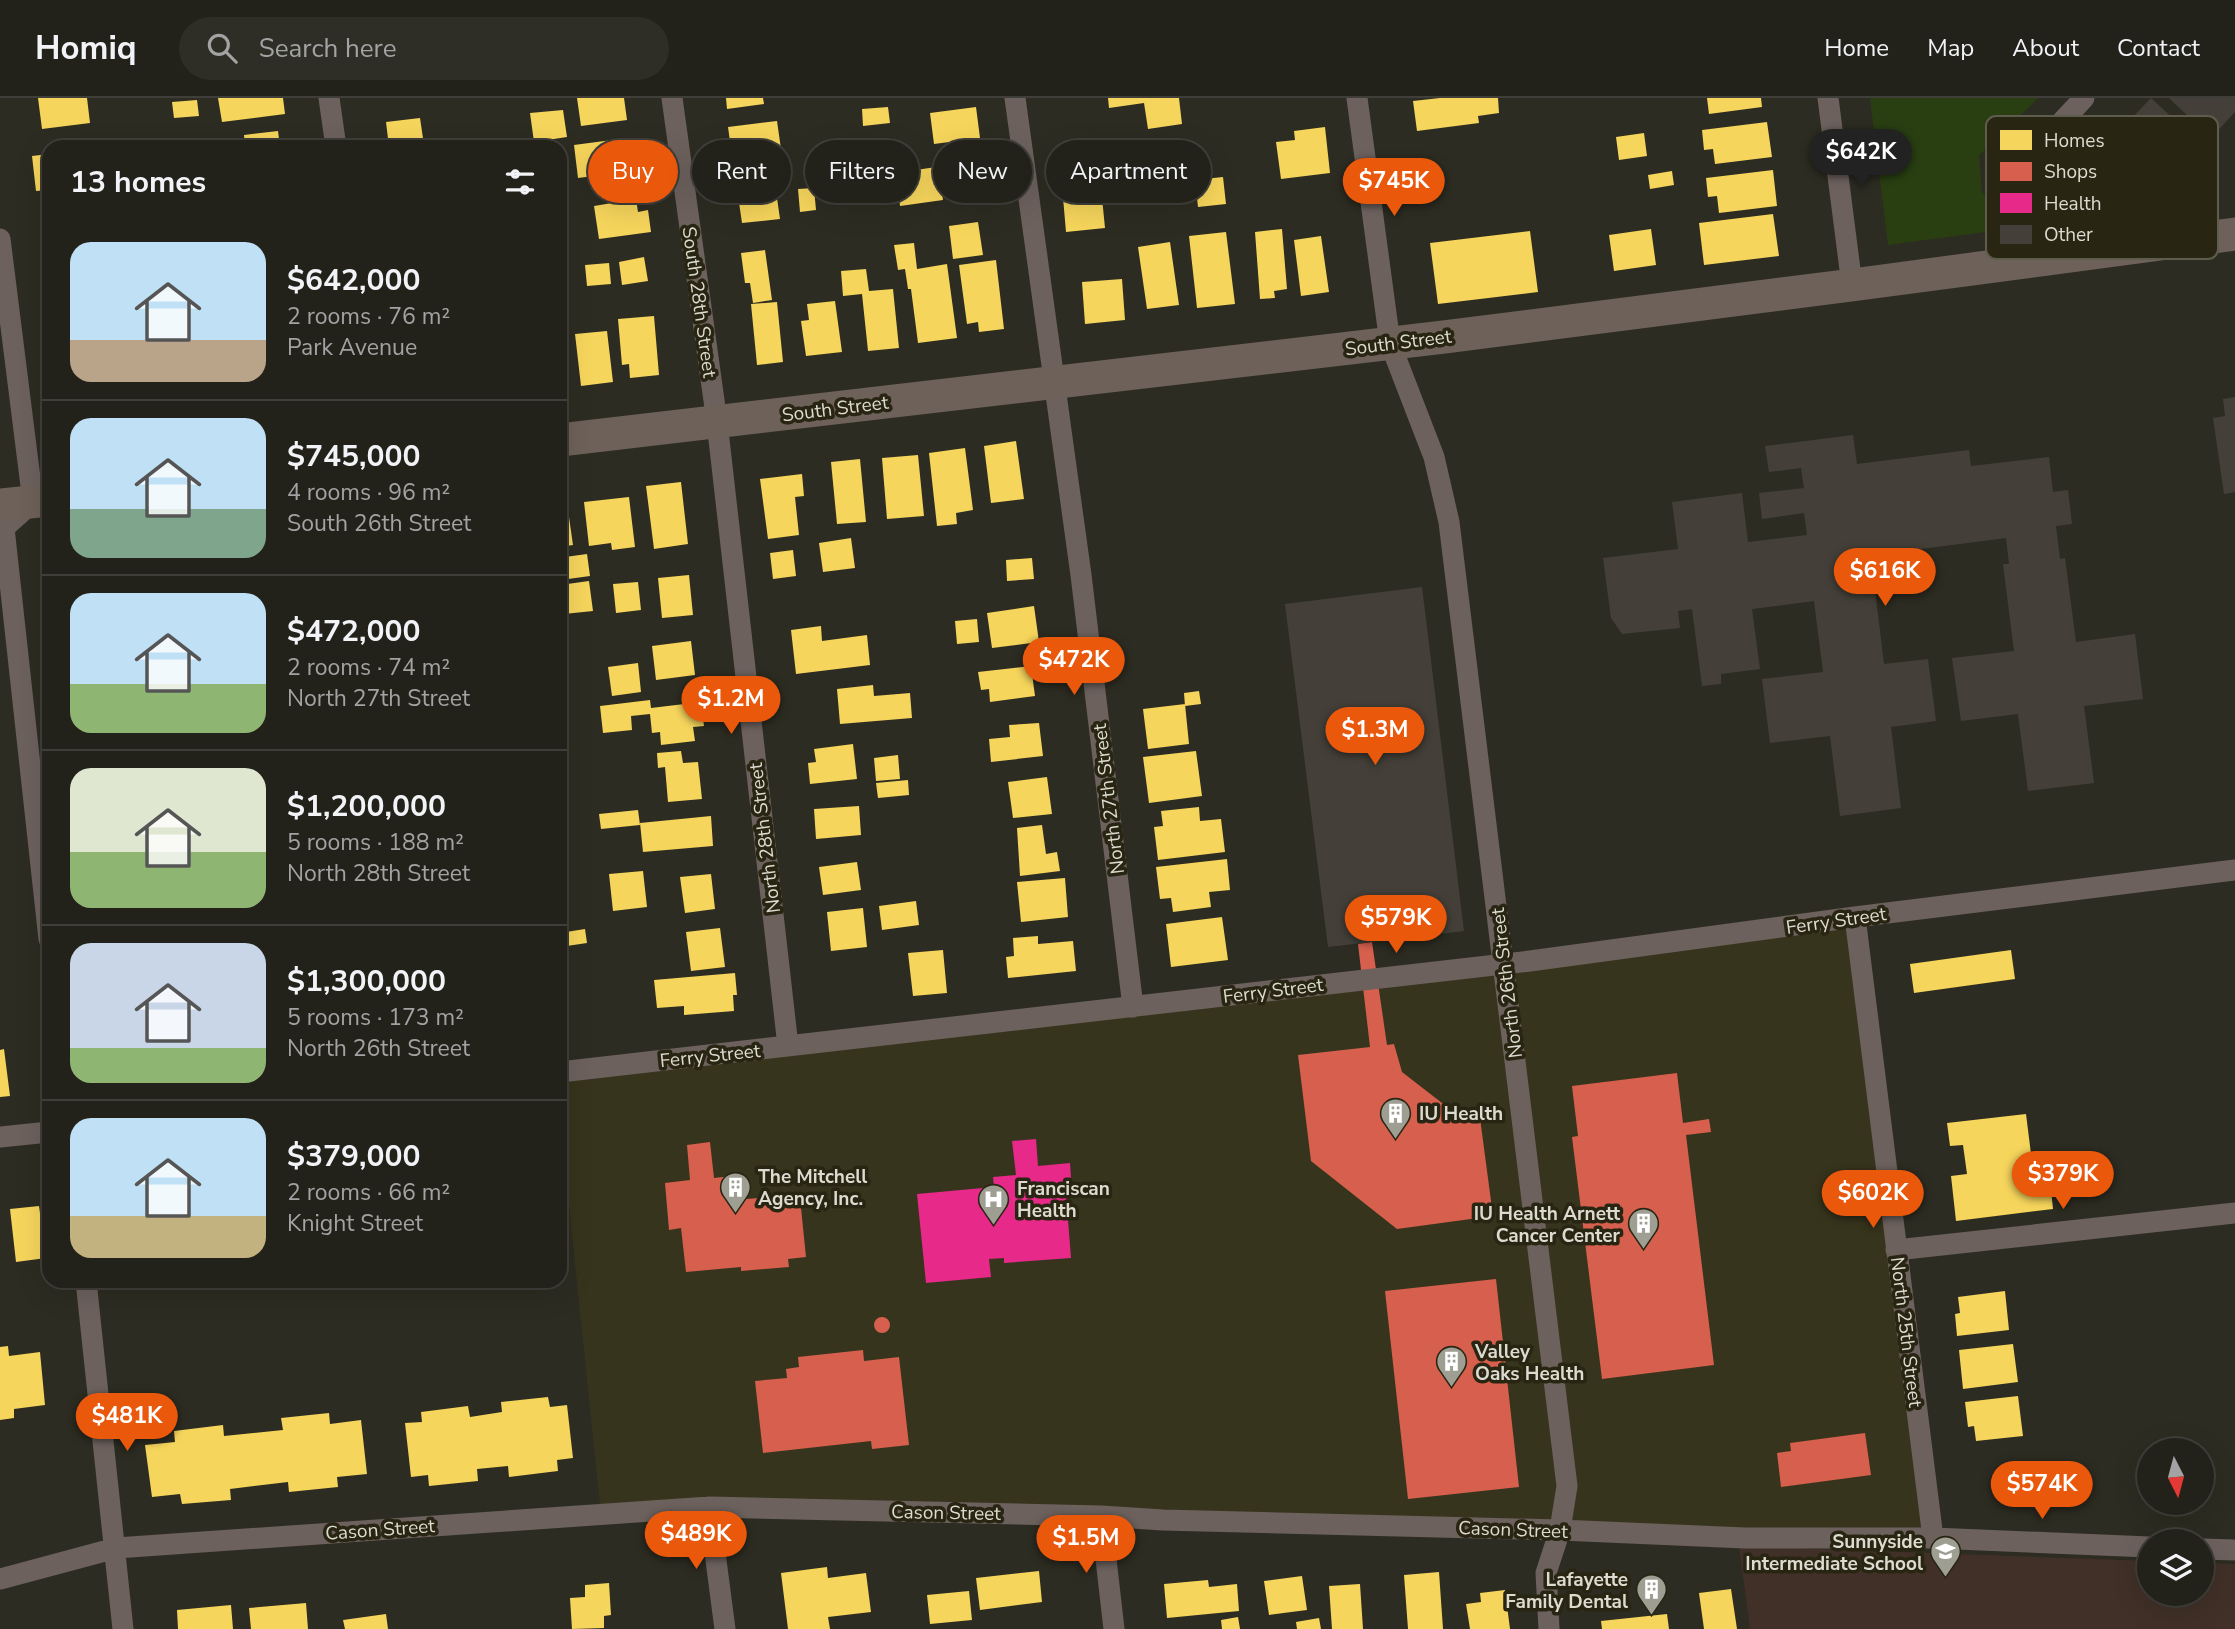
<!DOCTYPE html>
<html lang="en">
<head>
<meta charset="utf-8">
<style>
  body { margin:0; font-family:"Nunito Sans",sans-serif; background:#2e2e27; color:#f1f3f6; height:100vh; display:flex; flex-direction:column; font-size:26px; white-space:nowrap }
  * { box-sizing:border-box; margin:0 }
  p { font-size:23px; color:#a2a3a2 }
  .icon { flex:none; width:38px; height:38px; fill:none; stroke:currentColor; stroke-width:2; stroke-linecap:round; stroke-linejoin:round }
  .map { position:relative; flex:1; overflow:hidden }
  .panel { position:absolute; left:42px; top:42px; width:525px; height:1148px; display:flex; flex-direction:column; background:#22211a; border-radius:21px; box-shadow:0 7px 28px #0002,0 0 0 2px #3f3e39 }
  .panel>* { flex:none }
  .banner { position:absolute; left:588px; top:42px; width:665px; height:63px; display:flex; gap:14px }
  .needle { width:46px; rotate:174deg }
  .controls { position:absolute; left:2137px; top:1340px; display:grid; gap:14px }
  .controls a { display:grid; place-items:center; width:77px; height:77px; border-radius:50%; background:#22211a; box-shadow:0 7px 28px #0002,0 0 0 2px #3f3e39; font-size:35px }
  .price { position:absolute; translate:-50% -60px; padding:0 16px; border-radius:24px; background:#ea580c; color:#fff; font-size:23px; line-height:46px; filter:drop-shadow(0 2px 4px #0008) }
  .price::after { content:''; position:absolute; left:50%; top:42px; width:21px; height:16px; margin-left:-10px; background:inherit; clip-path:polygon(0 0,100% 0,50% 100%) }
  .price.on { background:#222; color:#fff }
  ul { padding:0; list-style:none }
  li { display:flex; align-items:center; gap:21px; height:175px; padding:0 28px }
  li+li { border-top:2px solid #3f3e39 }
  li span { display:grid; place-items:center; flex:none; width:196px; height:140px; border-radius:21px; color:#555 }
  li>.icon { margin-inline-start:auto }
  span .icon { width:84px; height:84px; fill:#fffc; stroke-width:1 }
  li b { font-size:30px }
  h2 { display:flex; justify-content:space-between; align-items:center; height:84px; padding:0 28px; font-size:30px }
  .pill { padding:0 24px; border-radius:32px; background:#22211a; box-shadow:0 7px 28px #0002,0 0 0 2px #3f3e39; font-size:24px; line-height:63px }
  .pill.on { background:#ea580c; color:#fff }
  header { display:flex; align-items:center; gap:42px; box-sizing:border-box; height:98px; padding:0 35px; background:#22211a; border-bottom:2px solid #3f3e39 }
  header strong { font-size:33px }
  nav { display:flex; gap:38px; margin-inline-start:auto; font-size:24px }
  .search { width:490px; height:63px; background:#2e2e27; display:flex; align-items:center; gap:18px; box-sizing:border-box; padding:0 24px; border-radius:38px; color:#a2a3a2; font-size:26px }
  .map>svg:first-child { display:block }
  .built { fill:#37341d }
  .education { fill:#403027 }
  .green { fill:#293f12 }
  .homes { fill:#f6d55c }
  .shops { fill:#d6604d }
  .health { fill:#e7298a }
  .building { fill:#444039 }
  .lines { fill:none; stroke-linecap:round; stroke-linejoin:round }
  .minor { stroke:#6c615d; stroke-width:21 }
  .primary { stroke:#6d6159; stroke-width:33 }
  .labels { text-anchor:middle; stroke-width:7; stroke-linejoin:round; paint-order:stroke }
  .street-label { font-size:19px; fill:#dddbd0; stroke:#282513 }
  .poi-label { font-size:19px; font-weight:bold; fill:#dddbd0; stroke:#282513; text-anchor:start }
  .key { fill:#282513; stroke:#5e5c4c; stroke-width:2 }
  .key-label { font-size:19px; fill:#dddbd0 }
</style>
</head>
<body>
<header>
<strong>Homiq</strong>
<div class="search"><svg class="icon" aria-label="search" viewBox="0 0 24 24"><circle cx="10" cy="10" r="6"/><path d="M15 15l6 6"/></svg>Search here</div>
<nav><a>Home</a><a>Map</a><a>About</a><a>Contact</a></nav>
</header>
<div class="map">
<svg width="2235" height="1531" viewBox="0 0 2235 1531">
  <rect width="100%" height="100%" fill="#2d2c22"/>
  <path class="built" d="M1855 819 1933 1440 601 1416 560 1020V974Z"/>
  <path class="education" d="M1739 1448 2149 1463V1496H2202V1465L2235 1466V1531H1750Z"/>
  <path class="green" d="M1870 0H2038C2019 20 1997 37 1979 58L1982 95 2012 111 1993 133 1888 147Z"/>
  <path class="homes" d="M38 0H87L90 25 42 31Z
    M218 0H283L285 16 222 24Z
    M577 0H624L627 22 581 28Z
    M726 0H763L764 6 727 11Z
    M1108 0H1179L1182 26 1148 31 1144 5 1109 10Z
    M1440 0H1498L1499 15 1478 18 1479 25 1417 33 1413 3Z
    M1707 0H1761L1762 9 1709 16Z
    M197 2 199 18 174 20 172 4Z
    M888 9 890 25 863 28 862 11Z
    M976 9 980 40 934 46 930 15Z
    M563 12 567 39 534 44 530 15Z
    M420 20 424 47 389 49 386 24Z
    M777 23 781 51 732 58 728 29Z
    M1767 24 1772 59 1715 66 1713 51 1704 52 1702 32Z
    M1325 29 1330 75 1281 81 1276 44 1295 42 1294 33Z
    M278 33 280 49H245L244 37Z
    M1644 35 1647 58 1619 62 1616 39Z
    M627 40 632 73 578 80 574 47Z
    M1097 49 1105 130 1066 134 1059 53Z
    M974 55 976 67 984 66 988 89 942 95 943 102 900 108 896 75 936 69 935 60Z
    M49 56V92L36 93 32 58Z
    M1773 72 1777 108 1719 115 1717 98 1708 99 1706 80Z
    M1672 73 1674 87 1650 91 1648 77Z
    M1162 75 1166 103 1137 107 1133 79Z
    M1223 79 1226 106 1198 109 1195 82Z
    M775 86 780 121 742 125 737 91Z
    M814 90 816 112 800 114 798 91Z
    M636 101 638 114 648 112 651 134 599 141 594 108Z
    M49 102V134L45 135 42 103Z
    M1773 116 1779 158 1704 167 1699 125Z
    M978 124 983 157 953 161 949 128Z
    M1282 131 1287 191 1274 193 1275 200 1260 201 1255 134Z
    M1651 131 1656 167 1614 173 1609 137Z
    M1530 133 1538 194 1438 206 1430 145Z
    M1226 134 1235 206 1197 210 1189 138Z
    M1321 138 1329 194 1301 198 1294 142Z
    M1170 144 1179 207 1147 211 1138 149Z
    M914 145 917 171 947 166 957 240 918 245 911 191H908L905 171 898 172 894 147Z
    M765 152 772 202 753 205 750 185H745L741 155Z
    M644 159 648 183 622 187 619 164Z
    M996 162 1004 231 979 234 978 224 967 226 959 167Z
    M609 165 611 186 587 188 585 167Z
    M866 171 869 193 893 191 899 250 868 253 862 196 843 198 841 173Z
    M1122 181 1125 222 1085 226 1082 184Z
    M835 203 842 254 806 258 801 223 809 222 807 206Z
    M777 204 783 264 757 267 751 206Z
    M654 218 659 277 630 280 629 266 622 267 618 221Z
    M607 233 613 284 581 288 575 236Z
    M1016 343 1024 401 991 405 984 348Z
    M965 350 973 412 956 415 957 426 937 428 929 355Z
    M918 357 924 418 887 421 882 360Z
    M860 361 866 424 837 426 831 364Z
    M802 376 804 398 795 399 799 437 768 441 760 381Z
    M681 384 688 446 654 451 646 388Z
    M629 399 635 449 612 452 611 445 589 448 584 404Z
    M567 405 573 447 560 449V406Z
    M851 440 855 470 823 474 819 445Z
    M793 452 796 478 773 481 770 455Z
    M587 456 590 478 568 481 565 459Z
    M1032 460 1034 481 1007 483 1006 462Z
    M689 477 693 517 662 520 658 480Z
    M589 483 593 513 564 516 560 487Z
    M638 484 641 512 616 515 613 486Z
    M1034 508 1039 544 992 550 987 515Z
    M977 521 979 544 957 546 955 523Z
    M821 528 822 543 867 537 870 567 796 576 791 532Z
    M691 543 695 577 656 582 652 548Z
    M638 565 641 594 612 598 608 569Z
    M1031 568 1035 598 990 604 989 591 981 592 978 574Z
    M873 587 874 598 910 595 912 620 840 626 837 591Z
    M1199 593 1201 606 1185 608 1184 595Z
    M650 602 651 610 701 604 704 628 693 629 695 643 661 647 660 634 652 635 650 616 631 618 632 632 603 635 600 608Z
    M1185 606 1189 646 1148 651 1143 611Z
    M1039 625 1043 658 991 664 989 641 1010 639 1009 627Z
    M853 646 857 681 810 686 808 665 816 664 814 651Z
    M681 653 683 665 698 664 702 701 668 704 665 669 658 670 657 655Z
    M1196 653 1202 698 1149 705 1143 659Z
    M898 657 900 681 876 683 874 660Z
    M1047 679 1052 716 1013 720 1008 684Z
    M908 682 909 697 878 700 876 685Z
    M859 708 861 737 816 741 814 711Z
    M1199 709 1200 723 1221 721 1225 754 1158 762 1154 729 1163 728 1161 713Z
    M638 712 640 727 601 731 599 716Z
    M711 718 713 748 643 754 640 725Z
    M1042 727 1046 756 1057 754 1060 773 1020 778 1017 730Z
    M1227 761 1230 792 1209 794 1211 809 1173 814 1171 800 1160 801 1156 769Z
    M857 764 861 792 823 797 819 769Z
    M643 773 647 809 613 813 609 776Z
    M711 776 715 811 685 815 680 779Z
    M1065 780 1068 819 1021 824 1017 784Z
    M916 803 919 827 882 832 879 808Z
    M863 810 867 849 831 853 827 814Z
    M1222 819 1228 862 1171 869 1166 826Z
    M720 830 725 869 691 873 686 834Z
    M585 831 587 845 560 849V835Z
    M1038 838V846L1073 843 1076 873 1008 880 1006 859 1014 858 1013 840Z
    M943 852 947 895 913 898 908 855Z
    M2011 852 2015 881 1914 895 1910 866Z
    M735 875 737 897H733L734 913 684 917V908L657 910 654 882Z
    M4 951 10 998 0 999V952Z
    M2026 1016 2032 1064 2048 1062 2053 1111 1956 1123 1951 1078 1967 1076 1963 1047 1950 1048 1947 1025Z
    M39 1108 46 1160 16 1164 10 1111Z
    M2005 1193 2009 1232 1957 1238 1955 1216 1960 1215 1958 1199Z
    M2013 1246 2018 1284 1963 1291 1959 1252Z
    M8 1248 9 1258 40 1254 45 1307 14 1311V1320L0 1322V1249Z
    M2018 1298 2023 1338 1976 1343 1974 1328 1968 1329 1965 1304Z
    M548 1299 550 1309 567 1307 573 1360 557 1362 558 1373 509 1379 508 1368 477 1371 478 1383 429 1388 428 1377 411 1379 405 1325 422 1324 421 1314 468 1308 470 1319 502 1314 501 1304Z
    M329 1315 330 1326 361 1322 367 1376 337 1379 338 1389 289 1394 288 1384 230 1391 231 1402 182 1406 180 1396 152 1399 145 1347 175 1344 174 1333 223 1327 224 1338 283 1332 281 1320Z
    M827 1469 828 1480 866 1475 871 1514 828 1519 830 1531H788L781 1475Z
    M1039 1473 1042 1504 980 1512 976 1480Z
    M1439 1474 1443 1531H1408L1404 1477Z
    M1302 1478 1307 1512 1269 1517 1264 1483Z
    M1208 1482 1209 1489 1237 1486 1239 1513 1167 1520 1164 1486Z
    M609 1485 611 1517 604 1518V1530L572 1531 570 1500 585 1499V1487Z
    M1360 1486 1363 1531H1332L1329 1488Z
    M1731 1491 1737 1531H1704L1699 1495Z
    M1505 1492 1510 1531H1470L1466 1506 1481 1504 1480 1495Z
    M969 1493 972 1522 930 1526 927 1497Z
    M306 1505 308 1531H251L249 1510Z
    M231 1507 233 1531H178L177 1512Z
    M386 1516 388 1531H345L343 1522Z
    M1667 1516 1669 1531H1602L1601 1523Z
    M1238 1519 1240 1531H1222L1221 1522Z
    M1319 1520 1321 1531H1297L1296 1524Z"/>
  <path class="shops" d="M1372 844 1387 947 1394 946 1402 974 1464 1022 1480 1020 1493 1118 1397 1131 1311 1063 1298 957 1370 949 1358 846Z
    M1677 975 1683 1025 1709 1021 1711 1034 1686 1037 1714 1267 1602 1281 1572 1039 1578 1038 1572 988Z
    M710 1044 714 1080 732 1078 735 1102 780 1098V1102L800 1100 806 1159 788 1161 789 1169 741 1173V1169L686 1174 681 1130 669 1132 665 1085 690 1082 687 1047Z
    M1496 1181 1519 1389 1408 1401 1385 1193Z
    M874 1227a8 8 0 1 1 16 0a8 8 0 1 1-16 0Z
    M863 1252 864 1263 899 1259 909 1347 872 1351 871 1343 763 1355 755 1283 787 1280 786 1271 799 1269 798 1259Z
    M1865 1335 1871 1377 1781 1389 1777 1355 1791 1353 1790 1345Z"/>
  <path class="health" d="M1036 1041 1038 1068 1070 1065 1072 1095 1066 1096 1071 1160 1004 1165V1160L989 1161 991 1179 926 1185 917 1096 994 1089 993 1079 1016 1077 1012 1043Z"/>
  <path class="building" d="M2151 0 2177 24 2173 28 2184 38 2185 46 2193 45 2197 86 2182 88 2183 94 2171 95 2170 84 2156 86 2154 68H2162L2160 49 2166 48 2162 41 2132 72 2140 79 2125 94 2100 70 2114 54 2107 46Z
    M2169 0H2235V14L2211 40Z
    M2235 299V394L2224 396 2213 320 2225 318 2223 301Z
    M1853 337 1857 366 1969 352 1971 368 2049 359 2053 394 2068 392 2072 426 2056 428 2060 461 2065 460 2076 544 2135 536 2143 601 2084 608 2094 685 2028 693 2018 616 1961 623 1952 560 2014 553 2003 466H2009L2006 440 1867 458 1869 479 1854 481 1856 495 1875 492 1884 566 1928 561 1936 623 1891 629 1901 710 1840 718 1830 638 1770 645 1762 581 1823 574 1814 503 1752 511 1760 571 1721 576V586L1702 588 1692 511 1678 513 1680 530 1622 536 1611 520 1603 460 1678 451 1672 404 1742 395 1748 444 1807 437 1804 415 1762 421 1759 395 1804 390 1801 370 1769 374 1765 348Z
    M1422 489 1464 833 1328 849 1285 506Z"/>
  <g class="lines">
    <path class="minor" d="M329 0 336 49
      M672 0 717 324 788 948
      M1015 0 1081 477 1133 909
      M1357 0 1390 245 1434 359 1449 424 1567 1388 1560 1432 1546 1475 1549 1531
      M1828 0 1852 187
      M2008 74 2042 45 2084 0
      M0 141 33 404 4 430 49 841
      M1855 819 1933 1440
      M560 974 1530 863 1855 819 2235 772
      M0 1039 49 1034
      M1896 1152 2235 1115
      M86 1183 123 1531
      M709 1409 725 1531
      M1101 1418 1114 1531
      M2202 1451 2235 1452
      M0 1481 116 1450 709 1409 1101 1418 1163 1422 1560 1432 1745 1440H1933L2149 1449"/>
    <path class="primary" d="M560 342 1444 239 1852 187 2235 136
      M0 407 49 402"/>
  </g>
  <defs>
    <symbol id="building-pin" viewBox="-11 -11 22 30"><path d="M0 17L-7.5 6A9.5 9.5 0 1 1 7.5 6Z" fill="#9f9e93" stroke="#282513"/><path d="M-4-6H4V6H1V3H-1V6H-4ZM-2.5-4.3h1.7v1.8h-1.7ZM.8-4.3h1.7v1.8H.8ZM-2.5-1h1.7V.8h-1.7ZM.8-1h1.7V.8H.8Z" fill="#fff"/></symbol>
    <symbol id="hospital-pin" viewBox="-11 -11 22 30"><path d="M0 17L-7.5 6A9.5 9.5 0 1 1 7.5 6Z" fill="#9f9e93" stroke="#282513"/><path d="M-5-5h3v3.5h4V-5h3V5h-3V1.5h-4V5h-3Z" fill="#fff"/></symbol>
    <symbol id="school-pin" viewBox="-11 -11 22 30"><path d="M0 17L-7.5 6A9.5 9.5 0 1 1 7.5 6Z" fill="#9f9e93" stroke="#282513"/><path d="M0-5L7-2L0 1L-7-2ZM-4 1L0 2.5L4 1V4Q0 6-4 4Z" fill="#fff"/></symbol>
  </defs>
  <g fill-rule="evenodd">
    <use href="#building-pin" x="1378" y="998" width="35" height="47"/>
    <use href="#building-pin" x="718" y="1072" width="35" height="47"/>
    <use href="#hospital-pin" x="976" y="1084" width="35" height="47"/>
    <use href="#building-pin" x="1626" y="1108" width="35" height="47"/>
    <use href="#building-pin" x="1434" y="1246" width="35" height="47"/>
    <use href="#school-pin" x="1928" y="1436" width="35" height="47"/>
    <use href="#building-pin" x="1634" y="1474" width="35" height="47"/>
  </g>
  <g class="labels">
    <g class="street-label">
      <text transform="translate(700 204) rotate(82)" y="7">South 28th Street</text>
      <text transform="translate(1398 244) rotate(-7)" y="7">South Street</text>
      <text transform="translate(835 310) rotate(-7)" y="7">South Street</text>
      <text transform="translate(1108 701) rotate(-97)" y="7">North 27th Street</text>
      <text transform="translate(764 740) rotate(-97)" y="7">North 28th Street</text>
      <text transform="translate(1836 822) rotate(-8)" y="7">Ferry Street</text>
      <text transform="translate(1506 885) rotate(-97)" y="7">North 26th Street</text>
      <text transform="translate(1273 892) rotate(-7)" y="7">Ferry Street</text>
      <text transform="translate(710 957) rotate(-6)" y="7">Ferry Street</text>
      <text transform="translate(1907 1234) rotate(83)" y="7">North 25th Street</text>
      <text transform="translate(946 1414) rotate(1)" y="7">Cason Street</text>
      <text transform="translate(380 1431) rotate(-4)" y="7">Cason Street</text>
      <text transform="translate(1513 1431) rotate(2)" y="7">Cason Street</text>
    </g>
    <g class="poi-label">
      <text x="1419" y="1022">IU Health</text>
      <text x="758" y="1085">The Mitchell<tspan x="758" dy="22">Agency, Inc.</tspan></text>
      <text x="1017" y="1097">Franciscan<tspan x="1017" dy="22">Health</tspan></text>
      <text x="1620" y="1122" text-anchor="end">IU Health Arnett<tspan x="1620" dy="22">Cancer Center</tspan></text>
      <text x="1475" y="1260">Valley<tspan x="1475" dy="22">Oaks Health</tspan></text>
      <text x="1923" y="1450" text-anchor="end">Sunnyside<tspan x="1923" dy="22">Intermediate School</tspan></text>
      <text x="1628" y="1488" text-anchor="end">Lafayette<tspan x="1628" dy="22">Family Dental</tspan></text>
    </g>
  </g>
  <rect x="1986" y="18" width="232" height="143" rx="10" class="key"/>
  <rect x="2000" y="32" width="32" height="20" fill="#f6d55c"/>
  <rect x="2000" y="64" width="32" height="19" fill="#d6604d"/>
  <rect x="2000" y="95" width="32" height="20" fill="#e7298a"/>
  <rect x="2000" y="127" width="32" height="19" fill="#444039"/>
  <g class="key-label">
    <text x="2044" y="49">Homes</text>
    <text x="2044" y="80">Shops</text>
    <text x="2044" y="112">Health</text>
    <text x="2044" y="143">Other</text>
  </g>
</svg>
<div class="controls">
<a><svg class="needle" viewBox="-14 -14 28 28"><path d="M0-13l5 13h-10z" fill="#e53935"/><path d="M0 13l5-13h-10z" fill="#a2a3a2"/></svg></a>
<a><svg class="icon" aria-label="layers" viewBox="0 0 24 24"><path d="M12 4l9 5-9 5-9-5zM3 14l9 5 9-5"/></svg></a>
</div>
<b class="price on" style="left:1861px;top:91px">$642K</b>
<b class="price" style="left:1394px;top:120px">$745K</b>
<b class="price" style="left:1885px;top:510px">$616K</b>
<b class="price" style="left:1074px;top:599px">$472K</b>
<b class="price" style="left:731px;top:638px">$1.2M</b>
<b class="price" style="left:1375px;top:669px">$1.3M</b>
<b class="price" style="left:1396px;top:857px">$579K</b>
<b class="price" style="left:2063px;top:1113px">$379K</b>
<b class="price" style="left:1873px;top:1132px">$602K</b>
<b class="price" style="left:127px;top:1355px">$481K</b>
<b class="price" style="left:2042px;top:1423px">$574K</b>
<b class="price" style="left:696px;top:1473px">$489K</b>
<b class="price" style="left:1086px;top:1477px">$1.5M</b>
<div class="banner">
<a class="pill on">Buy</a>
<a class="pill">Rent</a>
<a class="pill">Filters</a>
<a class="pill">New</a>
<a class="pill">Apartment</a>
</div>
<section class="panel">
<h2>13 homes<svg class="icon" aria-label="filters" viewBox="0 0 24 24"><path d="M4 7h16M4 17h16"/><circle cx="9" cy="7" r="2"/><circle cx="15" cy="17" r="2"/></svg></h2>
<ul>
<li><span style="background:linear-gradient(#bfe0f5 70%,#b9a48a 0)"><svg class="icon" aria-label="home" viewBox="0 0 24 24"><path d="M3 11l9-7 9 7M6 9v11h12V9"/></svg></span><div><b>$642,000</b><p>2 rooms · 76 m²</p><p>Park Avenue</p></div></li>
<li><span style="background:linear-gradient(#bfe0f5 65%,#7fa58c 0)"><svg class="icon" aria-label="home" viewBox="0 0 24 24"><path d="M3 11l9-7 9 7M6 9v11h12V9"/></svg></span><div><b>$745,000</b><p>4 rooms · 96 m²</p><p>South 26th Street</p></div></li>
<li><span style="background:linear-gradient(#bfe0f5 65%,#8fb573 0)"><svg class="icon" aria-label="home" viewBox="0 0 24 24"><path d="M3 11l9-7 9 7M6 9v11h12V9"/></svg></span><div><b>$472,000</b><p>2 rooms · 74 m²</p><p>North 27th Street</p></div></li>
<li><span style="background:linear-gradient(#dfe7d0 60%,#8fb573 0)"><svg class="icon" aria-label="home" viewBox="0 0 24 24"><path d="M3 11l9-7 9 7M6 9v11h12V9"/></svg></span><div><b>$1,200,000</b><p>5 rooms · 188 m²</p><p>North 28th Street</p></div></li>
<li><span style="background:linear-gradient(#c9d6e8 75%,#8fb573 0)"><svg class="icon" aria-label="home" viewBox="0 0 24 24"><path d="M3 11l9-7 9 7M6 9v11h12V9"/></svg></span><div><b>$1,300,000</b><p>5 rooms · 173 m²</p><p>North 26th Street</p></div></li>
<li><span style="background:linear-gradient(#bfe0f5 70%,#c2b280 0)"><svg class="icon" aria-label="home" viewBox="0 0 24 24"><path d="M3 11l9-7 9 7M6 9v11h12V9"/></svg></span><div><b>$379,000</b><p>2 rooms · 66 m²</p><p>Knight Street</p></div></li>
</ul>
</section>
</div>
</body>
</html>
